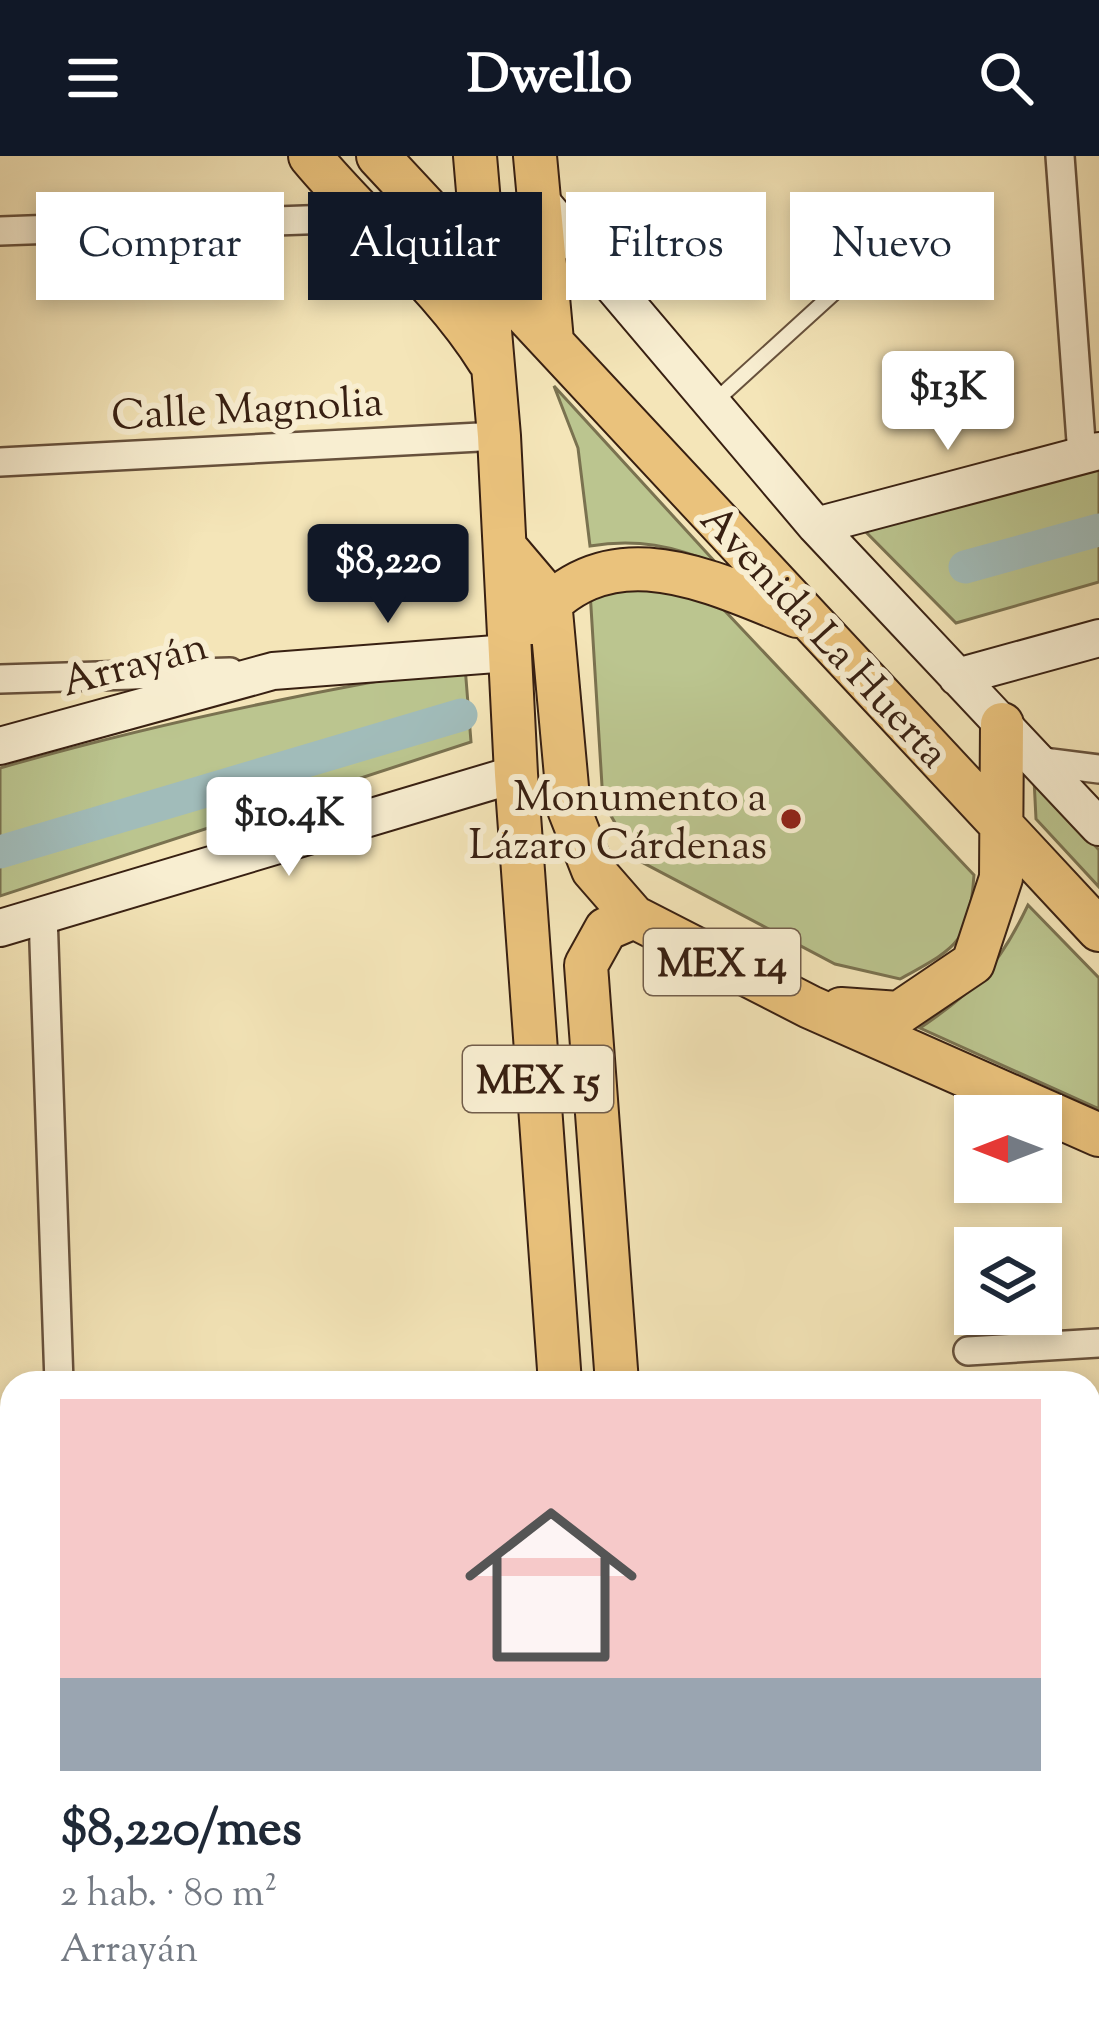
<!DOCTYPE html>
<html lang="es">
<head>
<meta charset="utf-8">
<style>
  body { margin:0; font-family:"Sorts Mill Goudy",serif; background:#f6f6f7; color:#1f2937; height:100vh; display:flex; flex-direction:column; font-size:45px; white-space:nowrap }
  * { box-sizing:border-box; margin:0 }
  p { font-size:39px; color:#747a83 }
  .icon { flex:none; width:66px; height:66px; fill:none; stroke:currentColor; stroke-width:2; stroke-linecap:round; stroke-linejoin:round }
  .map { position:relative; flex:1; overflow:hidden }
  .panel { position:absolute; left:0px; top:1215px; width:1101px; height:663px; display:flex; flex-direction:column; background:#fff; border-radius:36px 36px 0 0; box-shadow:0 6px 18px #0003 }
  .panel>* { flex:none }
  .banner { position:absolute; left:36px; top:36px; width:1029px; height:108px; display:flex; gap:24px }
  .needle { width:78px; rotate:270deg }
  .tools { position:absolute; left:954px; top:939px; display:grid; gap:24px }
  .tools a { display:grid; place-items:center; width:108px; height:108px; border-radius:0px; background:#fff; box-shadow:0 6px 18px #0003; font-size:60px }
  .price { position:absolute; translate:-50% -102px; padding:0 27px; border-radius:12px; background:#fff; color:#222; font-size:39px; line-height:78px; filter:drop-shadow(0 3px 6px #0008) }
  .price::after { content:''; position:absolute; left:50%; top:72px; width:36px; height:27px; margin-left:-18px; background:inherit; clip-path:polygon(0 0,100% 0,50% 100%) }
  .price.current { background:#111827; color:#fff }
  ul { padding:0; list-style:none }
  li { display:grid; align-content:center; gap:24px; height:636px; padding:0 60px }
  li+li { border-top:3px solid #e0e1e3 }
  li span { display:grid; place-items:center; height:372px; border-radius:0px; color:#555 }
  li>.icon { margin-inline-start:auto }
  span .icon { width:216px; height:216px; fill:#fffc; stroke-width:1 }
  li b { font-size:51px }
  .pill { padding:0 42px; border-radius:0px; background:#fff; box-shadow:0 6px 18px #0003; font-size:42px; line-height:108px }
  .pill.current { background:#111827; color:#fff }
  header { display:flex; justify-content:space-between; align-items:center; height:156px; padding:0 60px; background:#111827; color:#fff; font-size:54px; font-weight:800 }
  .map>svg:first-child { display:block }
  .green { fill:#bbc58f; stroke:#7a7250; stroke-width:3 }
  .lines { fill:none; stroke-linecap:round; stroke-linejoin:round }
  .canal { stroke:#a1bcba; stroke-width:33 }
  .lane-casing { stroke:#67513c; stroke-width:18 }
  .street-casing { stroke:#67513c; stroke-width:32 }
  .secondary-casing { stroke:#382012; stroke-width:40 }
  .primary-casing { stroke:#382012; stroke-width:46 }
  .lane { stroke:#f8eed1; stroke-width:14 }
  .street { stroke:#f8eed1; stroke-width:27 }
  .secondary { stroke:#f8eed1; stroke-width:36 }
  .primary { stroke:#eac27c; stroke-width:42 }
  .poi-dot { fill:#8f2418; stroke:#f8eed1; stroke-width:4.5 }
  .labels { text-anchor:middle; stroke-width:12; stroke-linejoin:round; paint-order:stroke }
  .shield { fill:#f8eed1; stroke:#725e4b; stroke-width:3 }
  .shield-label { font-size:39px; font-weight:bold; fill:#382012 }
  .street-label { font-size:42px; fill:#382012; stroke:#f8eed1 }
  .poi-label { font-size:42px; fill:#382012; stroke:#f8eed1; text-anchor:end }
</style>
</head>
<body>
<header><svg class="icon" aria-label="menu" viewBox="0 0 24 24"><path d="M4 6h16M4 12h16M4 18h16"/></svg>Dwello<svg class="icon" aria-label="search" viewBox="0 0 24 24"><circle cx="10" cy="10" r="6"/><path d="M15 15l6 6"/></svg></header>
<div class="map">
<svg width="1099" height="1877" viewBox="0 0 1099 1877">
  <rect width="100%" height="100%" fill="#f4e5b8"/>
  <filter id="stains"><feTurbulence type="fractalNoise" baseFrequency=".00167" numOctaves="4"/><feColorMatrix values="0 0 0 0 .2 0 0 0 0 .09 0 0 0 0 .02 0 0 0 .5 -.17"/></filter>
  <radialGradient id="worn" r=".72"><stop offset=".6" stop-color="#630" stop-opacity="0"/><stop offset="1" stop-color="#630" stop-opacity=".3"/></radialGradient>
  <path class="green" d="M554 230 717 408C673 390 637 382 590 390L578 292Z
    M1099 303V426L956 467 858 368Z
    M627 421 707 436 974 719C969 787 958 791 900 823L835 808 636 703 603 646 590 435Z
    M465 510 471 586 0 740V612C153 568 307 536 465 510Z
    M1034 623 1099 694V731L1036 663Z
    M1028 749 1099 822V953L920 872C975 835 999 810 1028 749Z"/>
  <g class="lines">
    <path class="canal" d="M965 411 1099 374
      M0 696 461 559"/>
    <defs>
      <path id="lane" d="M713 247 858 115"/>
      <path id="street" d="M1060 0 1082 299
        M0 75 361 62
        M0 306 499 280
        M0 523 230 516
        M1036 605 1099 613
        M43 758 59 1227
        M968 1195 1099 1187
        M1089 1465H1099
        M0 1484H12
        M1089 1828 1099 1827
        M73 1866V1877
        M390 1877 589 1866"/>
      <path id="secondary" d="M538 42 816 370 1099 671
        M816 370 1099 295
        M957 521 1099 482
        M0 590 273 515 509 497
        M0 772 516 618"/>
      <path id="primary" d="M310 0C368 70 441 128 489 205
        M378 0 1099 774
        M475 0 499 280 516 618 560 1227
        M535 0 552 185
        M505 391 550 444 569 653 593 714 634 761 810 851 1099 979
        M532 467C607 373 705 423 797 460
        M841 853 899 857 973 807 1001 722 1002 568
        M617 1227 586 809 606 773 634 761
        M610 1866 611 1877
        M662 1866 663 1877"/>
    </defs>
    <use href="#lane" class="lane-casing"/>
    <use href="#street" class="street-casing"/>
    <use href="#secondary" class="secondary-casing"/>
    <use href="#primary" class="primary-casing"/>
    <use href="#lane" class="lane"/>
    <use href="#street" class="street"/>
    <use href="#secondary" class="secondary"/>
    <use href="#primary" class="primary"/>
  </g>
  <circle class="poi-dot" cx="791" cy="663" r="12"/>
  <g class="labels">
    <g class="shield">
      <rect x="644" y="773" width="156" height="66" rx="9"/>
      <rect x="463" y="890" width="150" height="66" rx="9"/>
    </g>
    <g class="shield-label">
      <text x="722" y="820">MEX 14</text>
      <text x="538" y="937">MEX 15</text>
    </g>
    <g class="street-label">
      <text transform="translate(247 251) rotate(-3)" y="15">Calle Magnolia</text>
      <text transform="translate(826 479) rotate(47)" y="15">Avenida La Huerta</text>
      <text transform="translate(134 506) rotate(-15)" y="15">Arrayán</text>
    </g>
    <g class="poi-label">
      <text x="767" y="654">Monumento a<tspan x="767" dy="48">Lázaro Cárdenas</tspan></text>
    </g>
  </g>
  <rect width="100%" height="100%" filter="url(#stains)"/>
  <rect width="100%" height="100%" fill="url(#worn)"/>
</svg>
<div class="tools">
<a><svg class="needle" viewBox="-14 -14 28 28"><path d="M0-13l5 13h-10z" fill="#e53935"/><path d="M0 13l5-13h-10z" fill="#747a83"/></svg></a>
<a><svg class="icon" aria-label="layers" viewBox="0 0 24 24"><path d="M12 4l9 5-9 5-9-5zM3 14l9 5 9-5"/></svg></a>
</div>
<b class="price" style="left:948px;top:297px">$13K</b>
<b class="price current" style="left:388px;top:470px">$8,220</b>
<b class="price" style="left:289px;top:723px">$10.4K</b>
<div class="banner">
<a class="pill">Comprar</a>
<a class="pill current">Alquilar</a>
<a class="pill">Filtros</a>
<a class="pill">Nuevo</a>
</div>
<section class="panel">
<ul>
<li><span style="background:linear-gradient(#f6c9c9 75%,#9aa5b1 0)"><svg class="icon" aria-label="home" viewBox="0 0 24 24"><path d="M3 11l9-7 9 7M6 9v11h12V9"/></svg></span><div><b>$8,220/mes</b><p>2 hab. · 80 m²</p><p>Arrayán</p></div></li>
</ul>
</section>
</div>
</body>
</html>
